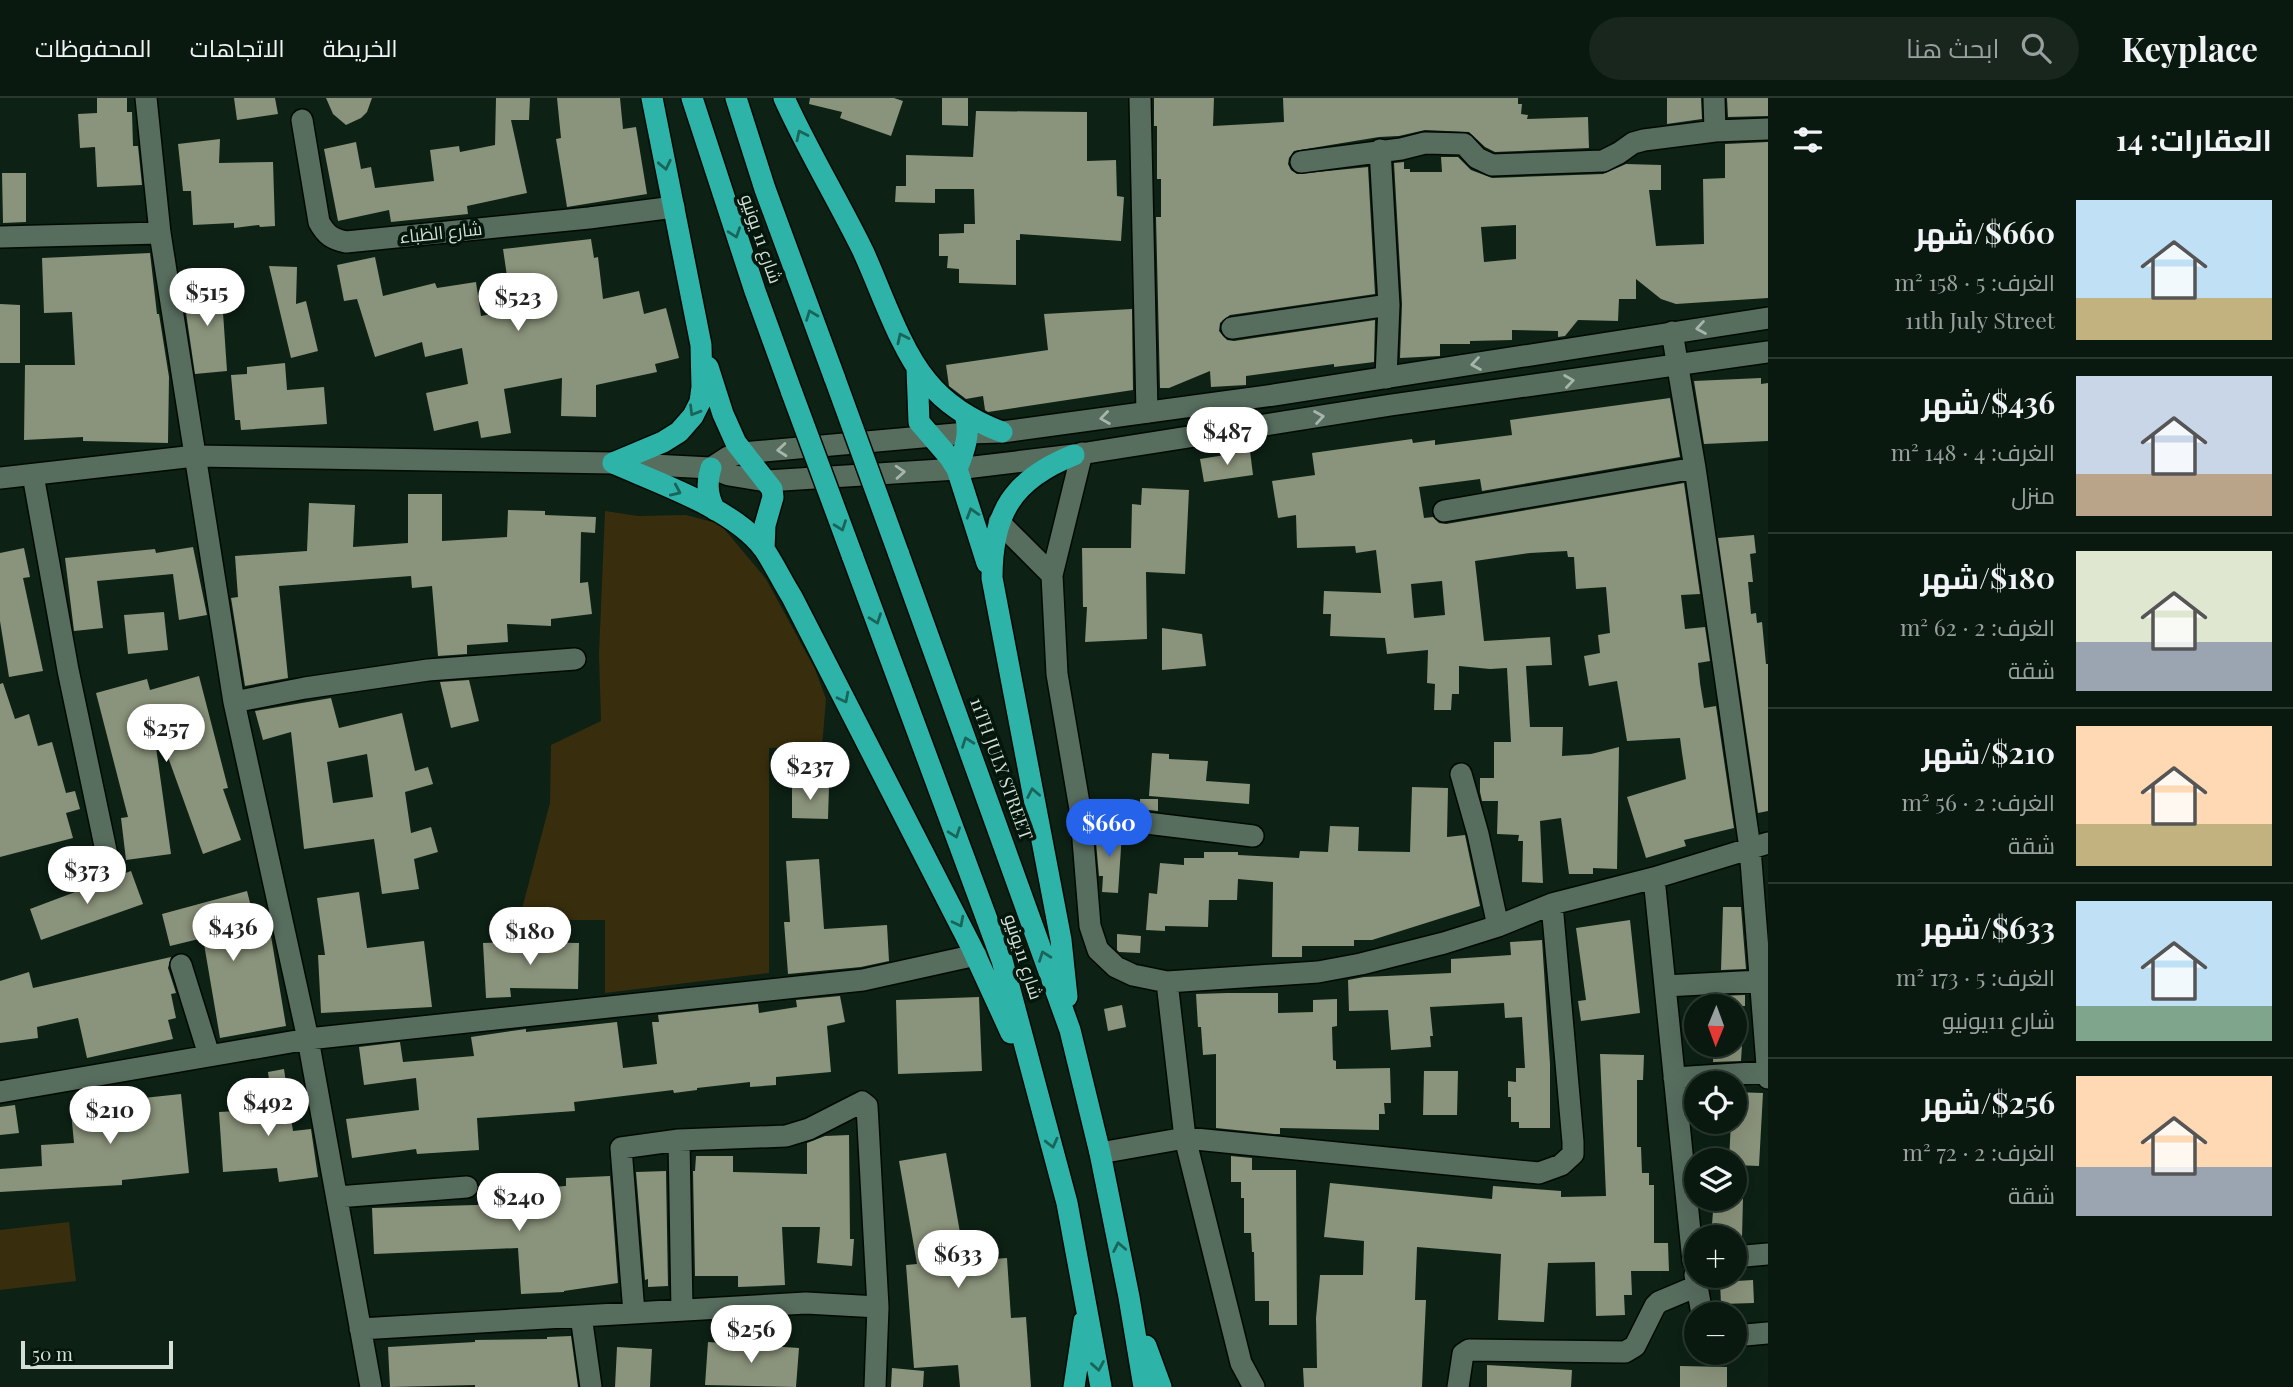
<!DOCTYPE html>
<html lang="ar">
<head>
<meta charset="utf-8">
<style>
  body { margin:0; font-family:"Playfair Display",Cairo,serif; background:#18261e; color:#f1f3f6; direction:rtl; height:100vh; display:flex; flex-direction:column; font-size:26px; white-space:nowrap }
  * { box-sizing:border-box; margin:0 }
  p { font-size:23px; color:#99a09f }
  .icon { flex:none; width:38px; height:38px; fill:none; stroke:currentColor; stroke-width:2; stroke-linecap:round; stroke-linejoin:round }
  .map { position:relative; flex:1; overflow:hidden; direction:ltr }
  .side { display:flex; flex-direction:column; background:#0a1910; width:525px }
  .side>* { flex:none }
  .needle { width:46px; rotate:181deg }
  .buttons { position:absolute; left:1684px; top:896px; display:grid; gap:14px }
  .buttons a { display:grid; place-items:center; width:63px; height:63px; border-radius:50%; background:#0a1910; box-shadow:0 7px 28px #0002,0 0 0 2px #2a3830; font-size:35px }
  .scale { position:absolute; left:21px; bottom:18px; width:152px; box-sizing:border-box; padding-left:7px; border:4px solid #d2ded6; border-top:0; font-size:19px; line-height:24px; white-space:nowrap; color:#d2ded6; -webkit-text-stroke:5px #05170c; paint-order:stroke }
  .price { position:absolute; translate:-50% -60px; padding:0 16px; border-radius:24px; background:#fff; color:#222; font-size:23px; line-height:46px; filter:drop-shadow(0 2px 4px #0008) }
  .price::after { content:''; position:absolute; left:50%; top:42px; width:21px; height:16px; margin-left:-10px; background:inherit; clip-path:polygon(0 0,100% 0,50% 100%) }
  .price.current { background:#2563eb; color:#fff }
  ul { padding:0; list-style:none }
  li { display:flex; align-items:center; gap:21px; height:175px; padding:0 21px }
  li+li { border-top:2px solid #2a3830 }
  li span { display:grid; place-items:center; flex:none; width:196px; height:140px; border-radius:0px; color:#555 }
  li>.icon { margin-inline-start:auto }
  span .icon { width:84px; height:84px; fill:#fffc; stroke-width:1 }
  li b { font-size:30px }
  h2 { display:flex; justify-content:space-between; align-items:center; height:84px; padding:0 21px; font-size:30px }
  header { display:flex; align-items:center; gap:42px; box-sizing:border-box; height:98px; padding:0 35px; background:#0a1910; border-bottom:2px solid #2a3830 }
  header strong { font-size:33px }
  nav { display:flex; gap:38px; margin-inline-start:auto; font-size:24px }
  .search { width:490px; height:63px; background:#18261e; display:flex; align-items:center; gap:18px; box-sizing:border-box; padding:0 24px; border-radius:38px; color:#99a09f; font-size:26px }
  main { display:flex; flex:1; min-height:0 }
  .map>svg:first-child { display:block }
  .green { fill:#382e0d }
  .building { fill:#8a937b; fill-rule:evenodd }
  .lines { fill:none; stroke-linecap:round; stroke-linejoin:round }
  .street-casing { stroke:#000a03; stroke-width:24 }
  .secondary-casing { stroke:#000a03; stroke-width:24 }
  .highway-casing { stroke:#000a03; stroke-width:24 }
  .street { stroke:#576d5e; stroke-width:21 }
  .secondary { stroke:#576d5e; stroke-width:21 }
  .highway { stroke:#2eb3a8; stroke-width:21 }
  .highway-bridge-casing { stroke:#000a03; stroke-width:24; stroke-linecap:butt }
  .highway-bridge { stroke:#2eb3a8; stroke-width:21 }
  .oneway { stroke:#1a655a }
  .oneway2 { stroke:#a7b6ac }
  .labels { text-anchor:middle; stroke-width:7; stroke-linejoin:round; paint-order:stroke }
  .street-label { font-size:18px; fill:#d2ded6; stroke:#05170c }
</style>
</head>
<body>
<header>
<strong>Keyplace</strong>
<div class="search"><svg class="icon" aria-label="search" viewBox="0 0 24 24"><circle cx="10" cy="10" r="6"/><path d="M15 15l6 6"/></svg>ابحث هنا</div>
<nav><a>الخريطة</a><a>الاتجاهات</a><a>المحفوظات</a></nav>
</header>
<main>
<section class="side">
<h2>العقارات: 14<svg class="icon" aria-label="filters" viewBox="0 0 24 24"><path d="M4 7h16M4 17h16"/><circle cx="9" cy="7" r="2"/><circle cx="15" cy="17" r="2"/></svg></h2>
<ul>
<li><span style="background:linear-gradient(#bfe0f5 70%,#c2b280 0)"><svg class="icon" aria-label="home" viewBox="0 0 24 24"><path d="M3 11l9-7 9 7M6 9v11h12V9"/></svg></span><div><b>$660/شهر</b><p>الغرف: 5 · 158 m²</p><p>11th July Street</p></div></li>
<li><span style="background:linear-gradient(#c9d6e8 70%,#b9a48a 0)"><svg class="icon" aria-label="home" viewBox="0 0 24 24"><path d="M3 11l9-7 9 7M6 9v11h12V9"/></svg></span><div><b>$436/شهر</b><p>الغرف: 4 · 148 m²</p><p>منزل</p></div></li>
<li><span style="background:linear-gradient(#dfe7d0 65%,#9aa5b1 0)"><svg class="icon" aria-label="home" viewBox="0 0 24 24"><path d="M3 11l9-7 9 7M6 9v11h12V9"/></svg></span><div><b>$180/شهر</b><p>الغرف: 2 · 62 m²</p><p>شقة</p></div></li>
<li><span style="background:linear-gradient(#ffd9b3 70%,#c2b280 0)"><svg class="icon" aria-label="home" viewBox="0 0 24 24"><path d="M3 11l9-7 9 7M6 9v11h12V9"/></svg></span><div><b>$210/شهر</b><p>الغرف: 2 · 56 m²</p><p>شقة</p></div></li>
<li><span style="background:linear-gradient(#bfe0f5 75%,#7fa58c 0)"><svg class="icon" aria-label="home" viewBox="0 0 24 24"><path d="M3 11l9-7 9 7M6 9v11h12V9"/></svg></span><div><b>$633/شهر</b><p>الغرف: 5 · 173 m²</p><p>شارع 11يونيو</p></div></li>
<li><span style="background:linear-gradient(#ffd9b3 65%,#9aa5b1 0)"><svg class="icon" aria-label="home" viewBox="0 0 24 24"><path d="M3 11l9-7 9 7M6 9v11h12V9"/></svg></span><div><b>$256/شهر</b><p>الغرف: 2 · 72 m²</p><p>شقة</p></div></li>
</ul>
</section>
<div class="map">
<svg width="1768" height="1289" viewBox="0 0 1768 1289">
  <rect width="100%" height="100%" fill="#0d2115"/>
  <path class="green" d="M605 413 638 418 686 417 720 426 766 481 815 571 826 601 822 649 769 650V875L605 895V822H519L550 705 551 647 601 623 599 556Z
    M69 1124 76 1183 0 1192V1132Z"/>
  <path class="building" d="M97 0H127V14H132L133 48H138L142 87 97 89 95 49 80 50 78 16 97 15Z
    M234 0H275L278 16 237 22Z
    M326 0H372L367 14 361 20 346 27 333 16Z
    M496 0H530L529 22H511L527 95 467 108 468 116 391 124 389 112 338 123 324 51 356 44 361 71 371 69 375 90 434 83 430 52 459 48 460 54 495 47Z
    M557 0H620L623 31 636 29 647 96 567 109 556 41 561 40Z
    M810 0H894L903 3 891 38 840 20 842 14 809 6Z
    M942 0H968V28L942 27Z
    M1154 0H1214L1213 28 1284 24 1283 0H1518V6H1522L1521 16 1528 17 1527 21 1588 19 1589 50 1495 54 1485 49 1469 34 1425 32 1399 38 1379 39 1294 53 1289 60 1288 66 1291 72 1297 76 1368 69 1375 196 1230 217 1220 225 1219 233 1227 242 1234 243 1375 222 1374 264 1334 269V266L1246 278V287L1211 289 1210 273 1169 290H1160L1156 119H1161V81H1157V28H1154Z
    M1667 0H1701L1702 21 1667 26Z
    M1727 0H1768V18L1728 19Z
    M976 13 1087 14V63L1116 62 1117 98 1124 99 1121 143 1020 136V142H1016V187L959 185V171L947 170 948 158H939V136L964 135V126H975L974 91H935V105L895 104 896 88H906V57L973 59Z
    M220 41 219 65 273 64 275 128 260 129 259 127 234 130V125L193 127 191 93H183L178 46Z
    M1768 44V200L1676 206 1661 201 1636 181V201H1619L1618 223 1578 222 1565 238 1558 239V233L1512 232V242L1470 243V246H1440V258L1400 260 1402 206 1394 65 1404 64V71H1410V74H1442L1441 59H1458L1471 72 1492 80 1603 76 1626 66 1661 67V92H1649L1656 148 1704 146 1703 81 1725 80V46ZM1516 127V161L1484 164 1481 129Z
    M2 75H26V124L3 125Z
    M591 141 594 160 598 159 603 201 639 193 644 216 666 210 679 260 655 266 657 274 596 287V319L561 318 562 280 504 291 511 335 481 340 478 323 434 333 426 295 468 286 462 250 425 259 422 244 375 259 357 201 344 203 337 167 375 159 383 198 435 185 437 190 476 184 481 218 512 212 503 151Z
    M150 155 157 216H159L169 279 168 345 83 343V339L24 342 25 267H75L72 214 44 215 42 160Z
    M269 168 297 169 296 206 306 203 318 253 291 260Z
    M221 185 227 273 195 276 186 215 189 214 187 187Z
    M0 206 20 207V265H0Z
    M1132 211 1133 292 988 314 985 312 983 298 966 301 949 288 946 267 1048 252 1044 216Z
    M285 265 287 292 324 289 327 326 241 332 240 322H235L231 277 247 276V269Z
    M1761 280V286L1768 285V343L1704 346 1694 283Z
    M1670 300 1680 359 1482 393 1480 381 1419 389 1424 420 1433 419 1439 425 1446 426 1684 385 1700 496 1681 497 1685 531 1705 529 1710 563 1698 565 1700 585 1704 610 1716 608 1734 730 1684 742 1686 748 1646 760 1627 699 1686 681 1682 655 1680 640 1627 643 1617 583 1589 588 1584 558 1600 555 1598 537 1610 535 1606 489 1576 491 1574 459H1568L1567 453 1530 455 1475 463 1484 543 1550 539 1552 567 1526 568 1530 629H1563L1562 658 1591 656 1619 649 1617 771 1593 770V776H1569L1561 720 1540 723 1543 785 1522 784 1523 743H1518L1519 737 1497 736 1498 703H1482L1480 694V680H1494V644H1511L1507 570 1490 571 1459 568V596H1452L1451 612H1434L1435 586 1427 585 1428 552 1387 556 1385 540 1330 538 1331 516H1323L1324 493 1381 495 1376 452 1356 455 1355 448 1297 450 1296 417 1278 420 1272 383 1315 377 1312 355 1412 341 1413 345 1435 342V347L1512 337 1510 322ZM1442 483 1445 517 1414 520 1411 486Z
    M1250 353 1253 377 1204 384 1200 361Z
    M1142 390 1189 392 1185 476 1146 474 1147 541 1085 544 1087 509H1083L1082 450H1131L1132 406 1141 407Z
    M408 396H442V443L507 439 508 412 545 413V417L596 419 595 435 581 434 580 485 588 484 592 516 551 521V528L507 526 508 544 467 547V556L438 558 432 488 412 490 411 478 279 488 288 580 245 588 231 500 238 499 235 458 307 453 309 405 355 407 353 449 408 445Z
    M1754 437 1756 455 1750 456 1753 484H1748L1751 516 1756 515 1757 525 1762 524 1766 566H1768V713L1758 715 1718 440Z
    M193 449 207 517 179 522 173 476 97 483 103 530 74 533 65 460 155 451 156 455Z
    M24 450 30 479 23 480 43 573 9 579 0 523V455Z
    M164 514 168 552 128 556 124 517Z
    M1162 530 1202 536 1206 568 1162 572Z
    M199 578 228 690 223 691 241 742 203 756 164 648 156 649 171 756 126 762 121 720 128 719 96 595 147 581 150 592Z
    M469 582 479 623 451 630 440 584Z
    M3 585 15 621 29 616 38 648 52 644 66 695 75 693 80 711 66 715 73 740 0 759V586Z
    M331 600 339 630 402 615 415 673 428 669 433 686 405 694 411 735 431 729 438 754 414 761 419 791 382 796 374 741 304 751 291 634 263 642 255 613ZM367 656 373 699 333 705 327 664Z
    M1152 655 1169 656V661L1208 663 1206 683 1250 686 1249 706 1149 698Z
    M792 688 829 689 828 721 792 720Z
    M1412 689 1448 690 1447 739 1465 737 1480 808 1372 842H1354V848H1302V859H1272L1273 784 1238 781 1237 802H1209L1208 829 1165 828V833L1146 832 1149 795 1157 796 1160 765 1184 767V760H1204V754H1238V757L1299 760 1300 753 1328 754 1330 728 1359 729 1358 753 1410 754Z
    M1140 701H1158V713L1140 711Z
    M1095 733 1122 735 1118 795 1102 794 1103 778H1099Z
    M819 761 824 831 887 827 889 863 861 869 788 876 784 824H790L786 763Z
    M131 773 143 806 41 842 30 811Z
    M247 793 259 840 271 838 286 928 220 940 203 840 170 848 162 816Z
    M359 794 367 850 424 843 432 909 321 915 318 857H325L317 800Z
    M1723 809H1741L1746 871 1721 872Z
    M1630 822 1640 915 1581 923 1578 903 1586 902 1576 830Z
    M1117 836 1141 838 1140 855 1119 854 1117 852Z
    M1542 842 1550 966V1030H1519V1024H1511V999H1508V983L1516 984V970H1525L1522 919 1505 920 1504 905 1430 909 1433 938H1430L1431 949 1391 952 1388 912 1349 913 1348 882 1364 879 1451 875V861L1511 857 1510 844Z
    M508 844 579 845 578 891 510 890 511 899 486 900 483 845Z
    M171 859 168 870 176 895 171 896 176 920 168 922 173 941 87 960 78 920 37 929 38 940 0 945V883L29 874 33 890Z
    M1227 895H1278V915L1313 914V902L1337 901V928L1332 929 1333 962 1336 963V971L1390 970 1391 1005H1384L1385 1016H1379V1032L1280 1030V1036H1274L1216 1030V956L1203 957 1201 929H1198L1196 896Z
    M1745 897V908H1717V898Z
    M840 898 845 924 827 928 831 974 776 979V987L750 989V984L697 990V992L674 995 673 992 574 1004 575 1013 477 1020 479 1052 417 1056 416 1051 352 1060 346 1021 419 1012 416 980 364 987 359 949 400 944 403 964 474 958 471 939 526 931V934L617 924 623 970 657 966 652 924H659L658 917 758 906 759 915 797 909 796 902Z
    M979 899 982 973 898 976 896 902Z
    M1122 907 1126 929 1108 933 1104 911Z
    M1714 947H1742L1741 963 1713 964Z
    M1600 956 1644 957 1643 982H1637V1049H1641L1642 1075H1649V1087H1654V1145H1668L1669 1173H1631L1632 1197H1624L1625 1217 1596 1218 1595 1164 1548 1165 1544 1224 1498 1222 1501 1156 1417 1149 1415 1202H1426L1422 1289H1304L1303 1270H1317L1316 1220 1320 1177H1363L1364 1143 1324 1139 1330 1085 1492 1101 1493 1088 1561 1093V1099L1606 1098Z
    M284 971 293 1033 311 1031 318 1079 279 1084 277 1070 223 1074 219 1014 273 1011 268 974Z
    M1424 973H1458L1457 1017H1423Z
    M1734 994 1763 995 1759 1068 1734 1067V1062H1729L1731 1024H1734Z
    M181 996 189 1075 122 1082V1087L0 1094V1071L42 1068 41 1047 74 1045 70 1003 106 1000V1004Z
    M15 1007 19 1035 0 1037V1009Z
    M849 1037 850 1141H854L852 1168 817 1165 820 1129H782L785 1187 738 1189V1178H695L693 1073H695L696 1058H733V1074L807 1076V1045L825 1038Z
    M946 1055 965 1163 1007 1160 1011 1220 1026 1219 1031 1289H960L958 1267 914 1270 906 1167 917 1166 899 1063Z
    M1231 1058 1252 1060V1072H1296L1297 1227H1269V1203H1255L1254 1154H1252L1251 1135H1244V1100H1241V1084H1231Z
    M666 1073 668 1188 648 1189V1181L645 1182 636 1074Z
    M610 1078 618 1185 564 1193V1194L521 1196 518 1150 374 1156 372 1110 510 1106 509 1092 566 1088V1080Z
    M1714 1101H1743L1742 1139H1711Z
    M1753 1182 1754 1205 1721 1206 1720 1184Z
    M571 1238 578 1289H475V1287L390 1289 388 1249 475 1244V1242L547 1241V1239Z
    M708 1244 799 1250 796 1289 705 1287Z
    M617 1249 652 1251 650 1289H615Z
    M1487 1267 1572 1272 1571 1289H1487Z
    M1680 1268 1727 1269V1289H1680Z
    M892 1270 924 1273 923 1289H891Z"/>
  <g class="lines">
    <defs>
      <path id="street" d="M146 0 160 135 234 604 308 941 371 1289
        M1140 0 1147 314
        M1714 0 1715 33 1768 31
        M302 22 319 124C326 137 332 141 346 144L589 120 674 109
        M1380 52 1389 207 1386 280
        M1301 64 1401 51 1425 45 1464 46 1477 60 1492 67 1603 63 1619 55 1633 45 1644 42 1715 33
        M0 139 160 135
        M1232 230 1389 207
        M1672 234 1695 370 1750 750 1768 980
        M33 377 68 572 108 762
        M1444 413 1695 370
        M999 424 1052 477 1057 576 1081 717 1090 828 1098 852 1116 869 1133 877 1167 884 1185 1040 1539 1075 1561 1067 1573 1056V1044L1552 806
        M1052 477 1082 355
        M234 604 305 590 428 572 575 561
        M1461 676 1478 736 1498 828
        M1081 717 1253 738
        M1654 780 1693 1163H1696
        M181 867 209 957
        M1167 884 1318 874 1361 866 1444 845 1498 828 1552 806 1654 780 1768 745
        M1665 888 1760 883
        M1674 980 1768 974
        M0 994 308 941 863 882 976 857
        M679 1042 682 1212
        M1100 1055 1185 1040 1241 1265 1254 1289
        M337 1099 467 1089
        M1734 1159 1768 1156
        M1695 1177 1702 1216
        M634 1215 621 1050 679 1042 786 1038 809 1031 862 1004 867 1008 878 1209 875 1289
        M581 1218 806 1205 878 1209
        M360 1231 581 1218 591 1289
        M1734 1238 1768 1235
        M1458 1289 1463 1256 1469 1252 1625 1254 1635 1248 1655 1208 1659 1204 1697 1188"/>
      <path id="secondary" d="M711 370 728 359 742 355 967 335 1002 334 1274 297 1768 220
        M0 380 195 358 613 365 711 370 729 377 767 383 957 371 1074 357 1391 307 1768 254"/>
      <path id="highway" d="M692 0 755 193 792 295
        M736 0 765 91 835 281
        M784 0C808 53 838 102 863 153 881 192 900 251 927 283 947 308 973 323 1002 334
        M708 269 723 316 736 345 772 391 773 399 765 427 764 451
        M917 270 919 324 950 360 957 371 987 465
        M613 365C658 385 735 411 764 451 774 466 782 483 792 499L972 850 1011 935
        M613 365 663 344 679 334 693 318 700 304 702 289 701 247 652 0
        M711 370C706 385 707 398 715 412
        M957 371C964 354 971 335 965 317
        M898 454 1070 932 1100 1055 1129 1199 1144 1289
        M852 457 1002 862 1067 1105 1101 1289
        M1067 899 1061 842 992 480C992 415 1013 381 1074 357
        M1146 1248 1161 1289
        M1074 1289 1084 1223"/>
    </defs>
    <use href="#street" class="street-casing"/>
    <use href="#secondary" class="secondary-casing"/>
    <use href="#highway" class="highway-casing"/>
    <use href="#street" class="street"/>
    <use href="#secondary" class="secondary"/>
    <use href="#highway" class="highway"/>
    <defs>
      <path id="highway-bridge" d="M835 281 898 454
        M792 295 852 457"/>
    </defs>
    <use href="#highway-bridge" class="highway-bridge-casing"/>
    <use href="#highway-bridge" class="highway-bridge"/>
  </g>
  <defs><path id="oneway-chevron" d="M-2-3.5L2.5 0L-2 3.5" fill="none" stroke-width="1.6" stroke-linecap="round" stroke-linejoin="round" transform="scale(1.75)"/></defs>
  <g class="oneway">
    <use href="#oneway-chevron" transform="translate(801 37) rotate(-116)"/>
    <use href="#oneway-chevron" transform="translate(665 67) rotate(78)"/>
    <use href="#oneway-chevron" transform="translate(735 135) rotate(71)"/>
    <use href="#oneway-chevron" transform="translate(811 217) rotate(-111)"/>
    <use href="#oneway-chevron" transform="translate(902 240) rotate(-115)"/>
    <use href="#oneway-chevron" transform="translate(694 313) rotate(121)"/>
    <use href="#oneway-chevron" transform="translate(676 393) rotate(24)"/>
    <use href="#oneway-chevron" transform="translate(972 415) rotate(-107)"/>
    <use href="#oneway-chevron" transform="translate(841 428) rotate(70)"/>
    <use href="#oneway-chevron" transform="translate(876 521) rotate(70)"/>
    <use href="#oneway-chevron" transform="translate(844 600) rotate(63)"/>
    <use href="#oneway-chevron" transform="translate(967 644) rotate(-110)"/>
    <use href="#oneway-chevron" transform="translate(1033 695) rotate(-101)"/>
    <use href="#oneway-chevron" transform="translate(955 735) rotate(70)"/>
    <use href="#oneway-chevron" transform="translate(959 824) rotate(63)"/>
    <use href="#oneway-chevron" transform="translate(1044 858) rotate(-110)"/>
    <use href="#oneway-chevron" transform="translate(1052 1045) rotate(76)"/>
    <use href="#oneway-chevron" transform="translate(1119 1149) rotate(-101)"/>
    <use href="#oneway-chevron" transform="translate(1098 1268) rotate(80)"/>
  </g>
  <g class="oneway2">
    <use href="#oneway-chevron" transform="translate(1701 230) rotate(171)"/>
    <use href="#oneway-chevron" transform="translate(1476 266) rotate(171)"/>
    <use href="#oneway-chevron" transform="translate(1569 283) rotate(-8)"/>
    <use href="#oneway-chevron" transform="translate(1319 319) rotate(-9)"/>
    <use href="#oneway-chevron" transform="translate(1105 320) rotate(172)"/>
    <use href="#oneway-chevron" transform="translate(782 352) rotate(175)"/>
    <use href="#oneway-chevron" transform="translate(900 374) rotate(-4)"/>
  </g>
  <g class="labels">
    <g class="street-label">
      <text transform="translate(441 135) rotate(-6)" y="6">شارع الظباء</text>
      <text transform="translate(761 141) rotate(71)" y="6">شارع 11 يونيو</text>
      <text transform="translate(1001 671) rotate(70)" y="6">11TH JULY STREET</text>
      <text transform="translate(1023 859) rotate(72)" y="6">شارع 11يونيو</text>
    </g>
  </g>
</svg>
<div class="buttons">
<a><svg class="needle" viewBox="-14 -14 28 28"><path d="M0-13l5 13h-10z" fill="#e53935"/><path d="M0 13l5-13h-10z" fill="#99a09f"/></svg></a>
<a><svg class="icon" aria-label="locate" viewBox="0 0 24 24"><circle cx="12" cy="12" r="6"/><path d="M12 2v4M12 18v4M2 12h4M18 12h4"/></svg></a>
<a><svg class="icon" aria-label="layers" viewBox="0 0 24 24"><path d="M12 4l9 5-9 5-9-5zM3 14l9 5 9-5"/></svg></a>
<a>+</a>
<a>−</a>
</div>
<div class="scale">50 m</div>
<b class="price" style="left:207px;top:230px">$515</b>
<b class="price" style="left:518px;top:235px">$523</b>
<b class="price" style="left:1227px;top:369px">$487</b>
<b class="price" style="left:166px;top:666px">$257</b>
<b class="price" style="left:810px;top:704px">$237</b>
<b class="price current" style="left:1109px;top:761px">$660</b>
<b class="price" style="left:87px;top:808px">$373</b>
<b class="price" style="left:233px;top:865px">$436</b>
<b class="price" style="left:530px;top:869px">$180</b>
<b class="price" style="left:268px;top:1040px">$492</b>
<b class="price" style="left:110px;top:1048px">$210</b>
<b class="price" style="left:519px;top:1135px">$240</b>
<b class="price" style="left:958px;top:1192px">$633</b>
<b class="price" style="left:751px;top:1267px">$256</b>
</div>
</main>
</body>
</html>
